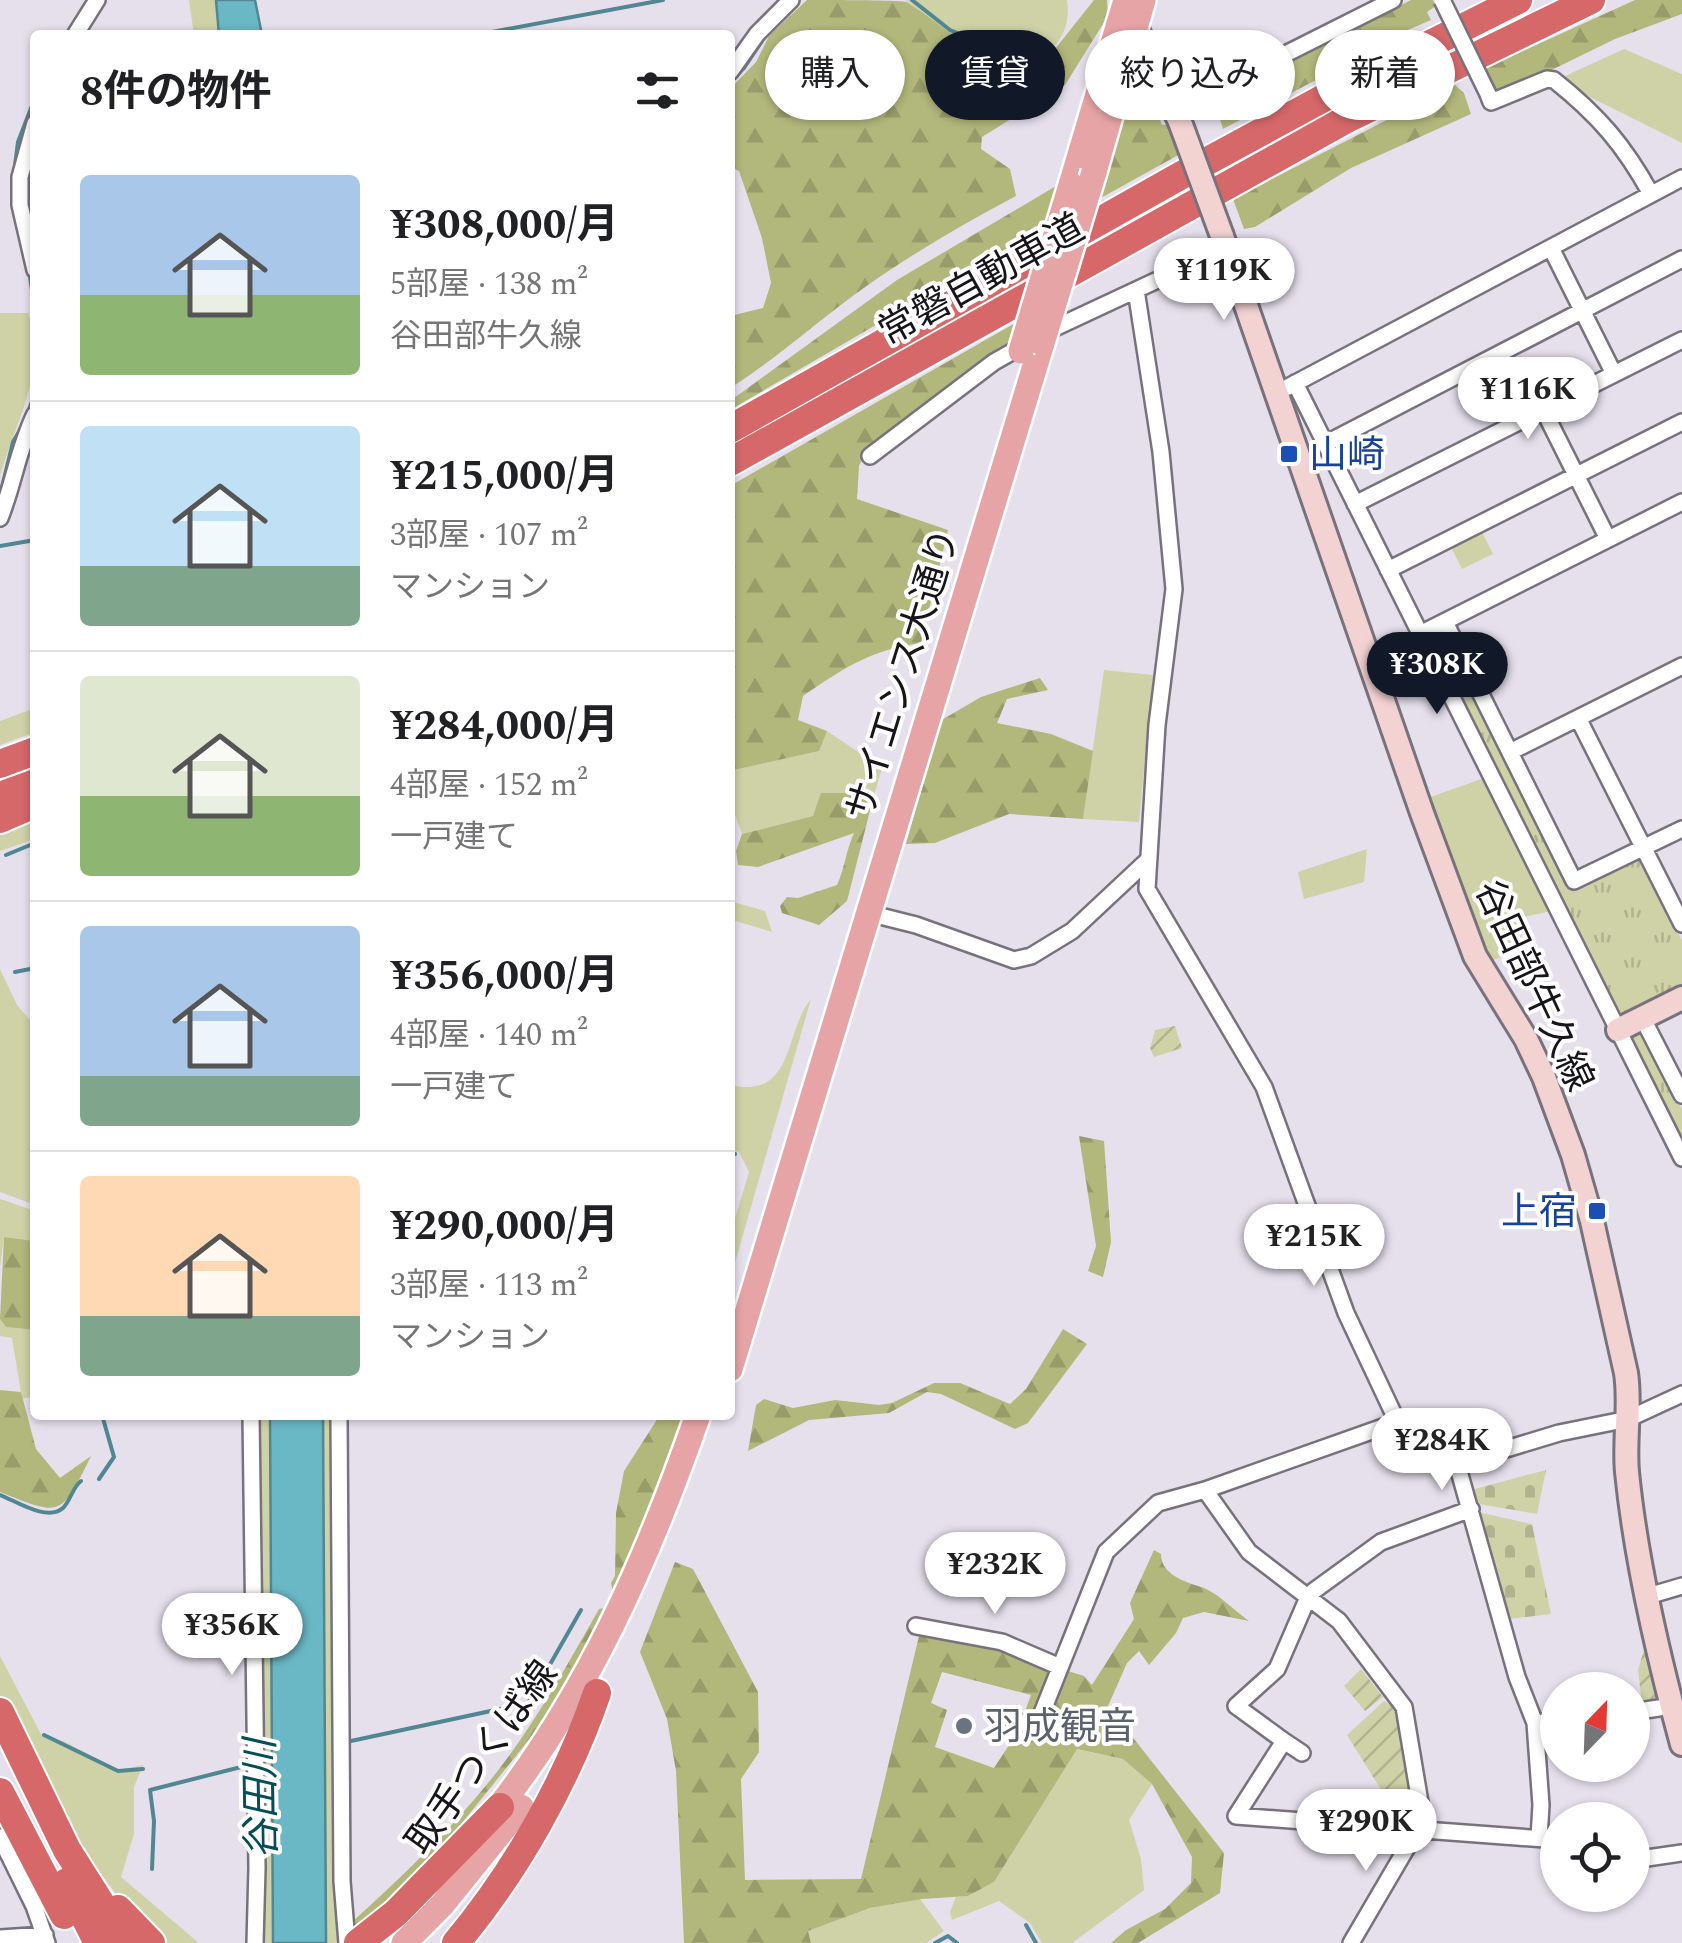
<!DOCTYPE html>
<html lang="ja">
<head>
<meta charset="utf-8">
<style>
  body { margin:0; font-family:Spectral,"Noto Sans JP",serif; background:#f2f2f2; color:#202124; height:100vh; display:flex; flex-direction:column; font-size:38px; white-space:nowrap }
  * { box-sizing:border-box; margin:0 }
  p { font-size:32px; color:#757577 }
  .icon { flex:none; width:55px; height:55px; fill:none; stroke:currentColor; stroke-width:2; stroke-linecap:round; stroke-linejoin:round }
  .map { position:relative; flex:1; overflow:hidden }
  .drawer { position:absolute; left:30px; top:30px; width:705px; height:1390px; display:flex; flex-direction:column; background:#fff; border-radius:10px; box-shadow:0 2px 8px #0004 }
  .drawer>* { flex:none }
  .hud { position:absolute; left:765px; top:30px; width:765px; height:90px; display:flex; gap:20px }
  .needle { width:65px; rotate:23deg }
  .controls { position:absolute; left:1540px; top:1672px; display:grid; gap:20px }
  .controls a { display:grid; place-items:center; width:110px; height:110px; border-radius:50%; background:#fff; box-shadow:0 2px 8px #0004; font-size:50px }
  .price { position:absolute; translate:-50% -85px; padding:0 22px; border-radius:35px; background:#fff; color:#222; font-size:32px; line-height:65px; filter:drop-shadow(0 2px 5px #0008) }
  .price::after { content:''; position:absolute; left:50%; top:60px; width:30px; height:22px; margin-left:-15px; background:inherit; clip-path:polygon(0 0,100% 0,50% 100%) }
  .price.current { background:#111827; color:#fff }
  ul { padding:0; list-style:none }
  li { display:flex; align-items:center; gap:30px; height:250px; padding:0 50px }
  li+li { border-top:2px solid #e0e0e0 }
  li span { display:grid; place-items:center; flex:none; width:280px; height:200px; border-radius:10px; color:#555 }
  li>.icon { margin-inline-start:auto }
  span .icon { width:120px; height:120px; fill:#fffc; stroke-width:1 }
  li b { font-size:42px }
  h2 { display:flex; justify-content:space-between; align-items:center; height:120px; padding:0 50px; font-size:42px }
  .pill { padding:0 35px; border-radius:45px; background:#fff; box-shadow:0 2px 8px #0004; font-size:35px; line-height:90px }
  .pill.current { background:#111827; color:#fff }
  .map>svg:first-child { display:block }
  .grass { fill:#ced2a6 }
  .forest { fill:url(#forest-firs); fill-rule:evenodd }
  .cemetery { fill:url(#cemetery-stones) }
  .park { fill:url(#park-tufts) }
  .garden { fill:url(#garden-furrows) }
  .water { fill:#6ab8c6; stroke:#518792; stroke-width:2.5 }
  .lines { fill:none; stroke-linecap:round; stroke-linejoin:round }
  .stream { stroke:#518792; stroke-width:4 }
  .street-casing { stroke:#78727d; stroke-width:20 }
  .secondary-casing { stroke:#78727d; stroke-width:28 }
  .primary-casing { stroke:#fff; stroke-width:30 }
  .highway-casing { stroke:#fff; stroke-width:32 }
  .street { stroke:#fff; stroke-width:15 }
  .secondary { stroke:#f3d2d2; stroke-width:22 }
  .primary { stroke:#e6a4a6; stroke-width:25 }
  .highway { stroke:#d6686a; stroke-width:28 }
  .street-bridge-casing { stroke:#78727d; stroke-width:20; stroke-linecap:butt }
  .secondary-bridge-casing { stroke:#78727d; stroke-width:28; stroke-linecap:butt }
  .primary-bridge-casing { stroke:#fff; stroke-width:30; stroke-linecap:butt }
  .street-bridge { stroke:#fff; stroke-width:15 }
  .secondary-bridge { stroke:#f3d2d2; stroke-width:22 }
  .primary-bridge { stroke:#e6a4a6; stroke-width:25 }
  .transit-dot { fill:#1a4fb4; stroke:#fff; stroke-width:4 }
  .worship-dot { fill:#6b7280; stroke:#fff; stroke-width:4 }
  .labels { text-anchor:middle; stroke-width:8; stroke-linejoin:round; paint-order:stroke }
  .street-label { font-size:38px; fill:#17151a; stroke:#fff }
  .transit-label { font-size:38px; fill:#164399; stroke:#fff; text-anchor:start }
  .worship-label { font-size:38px; fill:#5b616d; stroke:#fff; text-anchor:start }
  .water-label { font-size:40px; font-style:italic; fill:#054d58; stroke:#fff }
</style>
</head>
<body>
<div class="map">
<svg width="1682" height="1943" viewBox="0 0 1682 1943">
  <defs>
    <pattern id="forest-firs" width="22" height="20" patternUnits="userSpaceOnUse" patternTransform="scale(2.5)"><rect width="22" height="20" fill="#b2b77c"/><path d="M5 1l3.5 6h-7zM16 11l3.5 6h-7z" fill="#989c6b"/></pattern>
    <pattern id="cemetery-stones" width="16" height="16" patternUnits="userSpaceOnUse" patternTransform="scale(2.5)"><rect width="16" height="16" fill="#ced2a6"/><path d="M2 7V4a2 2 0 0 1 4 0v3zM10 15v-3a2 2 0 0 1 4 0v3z" fill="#b0b38e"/></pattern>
    <pattern id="park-tufts" width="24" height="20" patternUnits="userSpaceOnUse" patternTransform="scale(2.5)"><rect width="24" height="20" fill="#ced2a6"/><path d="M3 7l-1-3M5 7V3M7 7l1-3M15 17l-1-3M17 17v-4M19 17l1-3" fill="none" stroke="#b0b38e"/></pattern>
    <pattern id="garden-furrows" width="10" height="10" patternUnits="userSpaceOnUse" patternTransform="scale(2.5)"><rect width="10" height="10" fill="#ced2a6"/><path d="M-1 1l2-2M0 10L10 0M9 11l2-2" fill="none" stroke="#b0b38e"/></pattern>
  </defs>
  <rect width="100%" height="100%" fill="#e6e0ed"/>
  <path class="grass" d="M189 0H216L219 35H194Z
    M906 0H1067C1072 34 1053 51 1028 69L1001 65 968 42 947 33Z
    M1624 49 1682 74V143L1564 84 1565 76Z
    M0 313H28C49 369 15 422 0 476Z
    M1480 528 1493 554 1462 569 1449 543Z
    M1104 670 1153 675 1139 822 1083 819Z
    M35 708V732L0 745V721Z
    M827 731 882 768 873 799 854 794 813 816 742 834 730 801V771L818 751Z
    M1484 778 1551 911 1515 919 1525 949 1488 962 1425 799Z
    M35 815V839L0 851V830Z
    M1367 849 1364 882 1304 899 1298 872Z
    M730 901 765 911 772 932 736 921 730 925Z
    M0 969 17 1005 35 1026V1205L0 1192Z
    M811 999 730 1280V1235L749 1172 739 1152 730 1150V1085C795 1100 784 1031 811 999Z
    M0 1199 35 1211V1241L4 1237 0 1267Z
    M0 1319 6 1327 35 1330V1396L22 1399 12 1338 0 1336Z
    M256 1415H270L272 1943H259Z
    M323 1415H335L343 1938 335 1943H326Z
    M0 1656 42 1736 63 1741 119 1770 143 1765 134 1787V1834L121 1877 199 1943H166L116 1894 74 1838 0 1698Z
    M1076 1749 1123 1759 1152 1784 1129 1820 1141 1859 1144 1890 1072 1943H1042L1030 1923 999 1901 952 1920 950 1912 956 1897 968 1896 994 1882Z
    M920 1899 944 1931 926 1943H811L808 1931 870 1908Z"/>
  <path class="forest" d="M807 0C823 0 899 0 907 2 945 27 981 62 1028 69L1055 49 1094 0H1107L1108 16 1065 85 982 137 981 149 1010 169 1016 196C965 223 915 252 868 285 821 318 779 357 730 388V316L763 308 771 283 762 238 739 171 730 167V89L756 62 769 36Z
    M1411 0H1433L1436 6 1427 12 1431 20 1387 39 1384 44 1223 129 1214 100Z
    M1635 0H1682V14L1615 39 1529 81 1494 93 1483 69Z
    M1455 85 1464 93 1471 114 1351 168 1255 227 1244 229 1233 199Z
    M1139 104 1156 109 1162 125 1171 124 1182 153 1099 199 1120 120Z
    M1056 186 1044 227 730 410V401L897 280Z
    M1017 322 1012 346 967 373 868 447 859 466 857 499 948 530 921 643C870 650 844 668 803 696L798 720 827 731 819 751 730 771V486Z
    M1040 678 1048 690 1007 699 997 723 1051 734 1093 751 1083 819 1009 814 935 843 906 844 940 721 981 697Z
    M821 793H854L873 799 847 901 819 925 782 913 780 906 787 897 798 898 837 885C845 868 846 850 854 833L758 867 738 865 736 851 742 834 813 816Z
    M1079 1136 1104 1141 1111 1242 1103 1277 1088 1271 1096 1246Z
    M4 1237 35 1241V1330L6 1327 0 1319Z
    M1063 1329 1087 1344 1028 1423 1015 1429 941 1394 927 1392 889 1413 809 1420 748 1451 756 1405 764 1399 793 1408 835 1400 879 1405 892 1403 934 1383H960L1010 1404 1026 1389Z
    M0 1390 21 1392 36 1449 60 1478 91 1456C61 1517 62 1517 0 1492Z
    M660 1415H684L664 1475 614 1597 611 1583 615 1576 616 1513 624 1471Z
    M1154 1550 1161 1554C1161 1575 1186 1582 1201 1587 1217 1592 1235 1611 1249 1621L1204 1612 1183 1618 1176 1633 1149 1665 1139 1651 1127 1663 1108 1706 1224 1853 1220 1893 1138 1943H1111L1126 1930 1165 1909 1191 1883 1192 1857 1152 1784 1123 1759 1077 1749 994 1882 968 1896 922 1899 870 1908 808 1931 811 1943H684L676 1771 667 1719 640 1652 675 1562 693 1569 758 1692 759 1752 741 1779 745 1880 861 1879 919 1636 942 1632 1084 1676 1092 1685 1134 1619 1130 1603ZM942 1672 1031 1695 1017 1733 994 1768 935 1747 947 1710 931 1703Z
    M609 1607 553 1709 536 1731 429 1864 395 1901 351 1935V1923C403 1876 453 1828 496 1773 536 1722 567 1665 599 1609Z"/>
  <path class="cemetery" d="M1546 1470 1537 1514 1473 1503 1471 1490Z
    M1482 1513 1532 1524 1551 1614 1508 1619 1478 1516Z"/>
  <path class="park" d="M1450 647 1571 890 1636 858 1644 861 1682 940V985L1623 1015 1616 1012 1437 654Z
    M1641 1032 1682 1109V1145L1630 1042 1631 1037Z"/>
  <path class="garden" d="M1175 1026 1182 1048 1154 1057 1150 1048 1155 1030Z
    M1650 1645 1661 1701 1642 1705 1638 1670 1645 1646Z
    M1361 1669 1383 1697 1365 1711 1344 1686Z
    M1384 1701 1392 1705 1398 1718 1416 1825 1345 1822 1383 1808 1380 1788 1347 1735Z"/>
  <path class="water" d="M216 0H255L262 35H219Z
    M270 1415H323L326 1943H273Z"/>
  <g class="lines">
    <path class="stream" d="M912 0 950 30 972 39
      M66 35 88 0
      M476 35 663 0
      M730 83 744 68 766 35
      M14 173 18 142 35 98
      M29 270 35 310
      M28 413 35 393
      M2 487 13 442 20 430
      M0 546 35 540
      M730 778H731
      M6 855 35 843
      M15 972 35 968
      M730 1153 735 1154
      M99 1479 114 1457 102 1415
      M0 1495C16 1501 47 1522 63 1508 71 1500 72 1488 81 1481
      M44 1735 118 1771 143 1769
      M351 1741 528 1703 581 1610
      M152 1869 154 1821 150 1790 249 1765
      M1026 1925 1036 1943
      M935 1943 948 1936 957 1943"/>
    <defs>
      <path id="street" d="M75 35 97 0
        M730 72 757 34 791 0
        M1488 94 1491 102 1547 79 1554 80C1598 115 1624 145 1651 194
        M1174 110 1393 0
        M35 123 20 177V205L35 270
        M1551 248 1614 374
        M1136 290 1161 452 1174 589 1157 725 1147 889 1264 1087 1346 1313 1395 1417 1457 1464 1559 1433 1628 1419 1682 1394
        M1044 333 1226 248
        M1295 383 1682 1158
        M1288 387 1682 178
        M1543 409 1608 539
        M1325 444 1682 259
        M870 456 994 362 1024 345
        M1355 504 1682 340
        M0 518C14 483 18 449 35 414
        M1388 570 1682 422
        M1445 622 1574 881 1682 829
        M1420 634 1682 502
        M1578 718 1682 924
        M1510 752 1682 666
        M868 913 916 925 1014 960 1031 956 1072 931 1149 859
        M1642 1017 1682 1095
        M251 1415 257 1868 255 1943
        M339 1415 342 1881 347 1943
        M1457 1464 1517 1677 1535 1723 1541 1805 1539 1838
        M1205 1490 1249 1552 1339 1621 1404 1707 1425 1832
        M1471 1509 1381 1542 1315 1590 1309 1595 1277 1669 1236 1706 1284 1741 1236 1816 1558 1840
        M1648 1596 1682 1586
        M916 1626 1002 1642 1060 1667
        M1632 1712 1672 1706
        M1012 1721 1031 1724 1040 1718 1106 1552 1158 1503 1205 1490 1400 1421
        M1535 1723 1558 1721
        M1284 1741 1302 1753
        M0 1837 34 1906 47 1943
        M1632 1855 1647 1858 1682 1853
        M0 1938 45 1935
        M1351 1943 1416 1832"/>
      <path id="secondary" d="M1131 16 1180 122
        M1112 107C1131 93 1148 90 1170 101
        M1222 236 1422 813 1475 956 1526 1039 1544 1077 1573 1155 1592 1221 1626 1373C1631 1406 1624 1439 1627 1472 1636 1563 1658 1656 1682 1744
        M1618 1030 1682 998"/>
      <path id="primary" d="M1094 172 1143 0
        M1071 185 1126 0
        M730 1369 1042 343
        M488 1821C586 1700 647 1561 698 1415
        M404 1943 442 1905 521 1807"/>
      <path id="highway" d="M730 429 1180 176 1333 93 1518 0
        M730 462 1345 120 1591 0
        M0 764 35 751
        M0 796 35 783
        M0 819 35 804
        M0 1712 67 1850 126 1943
        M0 1792 64 1915
        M67 1882 98 1943
        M118 1909 151 1943
        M358 1943 396 1913 500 1807
        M456 1943C516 1871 567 1781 597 1693"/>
    </defs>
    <use href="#street" class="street-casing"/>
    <use href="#secondary" class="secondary-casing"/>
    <use href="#primary" class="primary-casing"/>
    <use href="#highway" class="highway-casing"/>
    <use href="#street" class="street"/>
    <use href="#secondary" class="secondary"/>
    <use href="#primary" class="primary"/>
    <use href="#highway" class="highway"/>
    <defs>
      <path id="street-bridge" d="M1442 0 1488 94"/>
      <path id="secondary-bridge" d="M1180 122 1222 236"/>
      <path id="primary-bridge" d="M1042 343 1094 172
        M1021 351 1071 185"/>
    </defs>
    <use href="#street-bridge" class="street-bridge-casing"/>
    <use href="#secondary-bridge" class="secondary-bridge-casing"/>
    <use href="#primary-bridge" class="primary-bridge-casing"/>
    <use href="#street-bridge" class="street-bridge"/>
    <use href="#secondary-bridge" class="secondary-bridge"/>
    <use href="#primary-bridge" class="primary-bridge"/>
  </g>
  <g class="transit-dot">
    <rect x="1279" y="444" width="20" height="20" rx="5"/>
    <rect x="1587" y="1201" width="20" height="20" rx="5"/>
  </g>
  <circle class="worship-dot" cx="964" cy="1726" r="10"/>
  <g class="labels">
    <g class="street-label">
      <text transform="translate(981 279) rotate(-29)" y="13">常磐自動車道</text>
      <text transform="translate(902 674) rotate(-73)" y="13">サイエンス大通り</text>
      <text transform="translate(1535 985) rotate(65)" y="13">谷田部牛久線</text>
      <text transform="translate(481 1757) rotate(-54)" y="13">取手つくば線</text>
    </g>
    <g class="transit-label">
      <text x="1309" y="467">山崎</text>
      <text x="1577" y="1224" text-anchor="end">上宿</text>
    </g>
    <g class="worship-label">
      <text x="984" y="1739">羽成観音</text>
    </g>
    <g class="water-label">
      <text transform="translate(260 1799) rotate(-91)" y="14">谷田川</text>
    </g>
  </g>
</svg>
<div class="controls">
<a><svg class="needle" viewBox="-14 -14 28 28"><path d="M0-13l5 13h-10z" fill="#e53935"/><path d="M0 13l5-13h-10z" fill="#757577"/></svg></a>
<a><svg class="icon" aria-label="locate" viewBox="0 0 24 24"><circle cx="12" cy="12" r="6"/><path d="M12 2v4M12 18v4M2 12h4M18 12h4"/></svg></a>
</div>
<b class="price" style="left:1224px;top:323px">¥119K</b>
<b class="price" style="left:1528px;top:442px">¥116K</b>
<b class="price current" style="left:1437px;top:717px">¥308K</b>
<b class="price" style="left:1314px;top:1289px">¥215K</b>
<b class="price" style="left:1442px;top:1493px">¥284K</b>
<b class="price" style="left:995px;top:1617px">¥232K</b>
<b class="price" style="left:232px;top:1678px">¥356K</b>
<b class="price" style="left:1366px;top:1874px">¥290K</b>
<div class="hud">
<a class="pill">購入</a>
<a class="pill current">賃貸</a>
<a class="pill">絞り込み</a>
<a class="pill">新着</a>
</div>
<section class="drawer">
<h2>8件の物件<svg class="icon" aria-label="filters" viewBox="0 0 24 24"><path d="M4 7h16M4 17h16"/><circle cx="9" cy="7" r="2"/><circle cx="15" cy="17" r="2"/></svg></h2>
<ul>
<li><span style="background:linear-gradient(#a9c7e8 60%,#8fb573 0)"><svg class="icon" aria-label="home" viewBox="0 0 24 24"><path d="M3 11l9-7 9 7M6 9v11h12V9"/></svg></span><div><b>¥308,000/月</b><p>5部屋 · 138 m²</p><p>谷田部牛久線</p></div></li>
<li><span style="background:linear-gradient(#bfe0f5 70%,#7fa58c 0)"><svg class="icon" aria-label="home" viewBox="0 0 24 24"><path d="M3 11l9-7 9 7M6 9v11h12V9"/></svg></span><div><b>¥215,000/月</b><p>3部屋 · 107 m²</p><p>マンション</p></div></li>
<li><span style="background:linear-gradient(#dfe7d0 60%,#8fb573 0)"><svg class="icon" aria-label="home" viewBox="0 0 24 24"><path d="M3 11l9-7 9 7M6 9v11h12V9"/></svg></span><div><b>¥284,000/月</b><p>4部屋 · 152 m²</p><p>一戸建て</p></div></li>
<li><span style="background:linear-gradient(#a9c7e8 75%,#7fa58c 0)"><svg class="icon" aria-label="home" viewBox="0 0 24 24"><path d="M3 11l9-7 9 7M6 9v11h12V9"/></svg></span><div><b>¥356,000/月</b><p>4部屋 · 140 m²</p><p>一戸建て</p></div></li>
<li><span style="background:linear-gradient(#ffd9b3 70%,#7fa58c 0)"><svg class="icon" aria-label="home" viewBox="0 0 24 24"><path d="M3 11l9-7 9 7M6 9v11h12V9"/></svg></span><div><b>¥290,000/月</b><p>3部屋 · 113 m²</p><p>マンション</p></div></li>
</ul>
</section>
</div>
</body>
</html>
